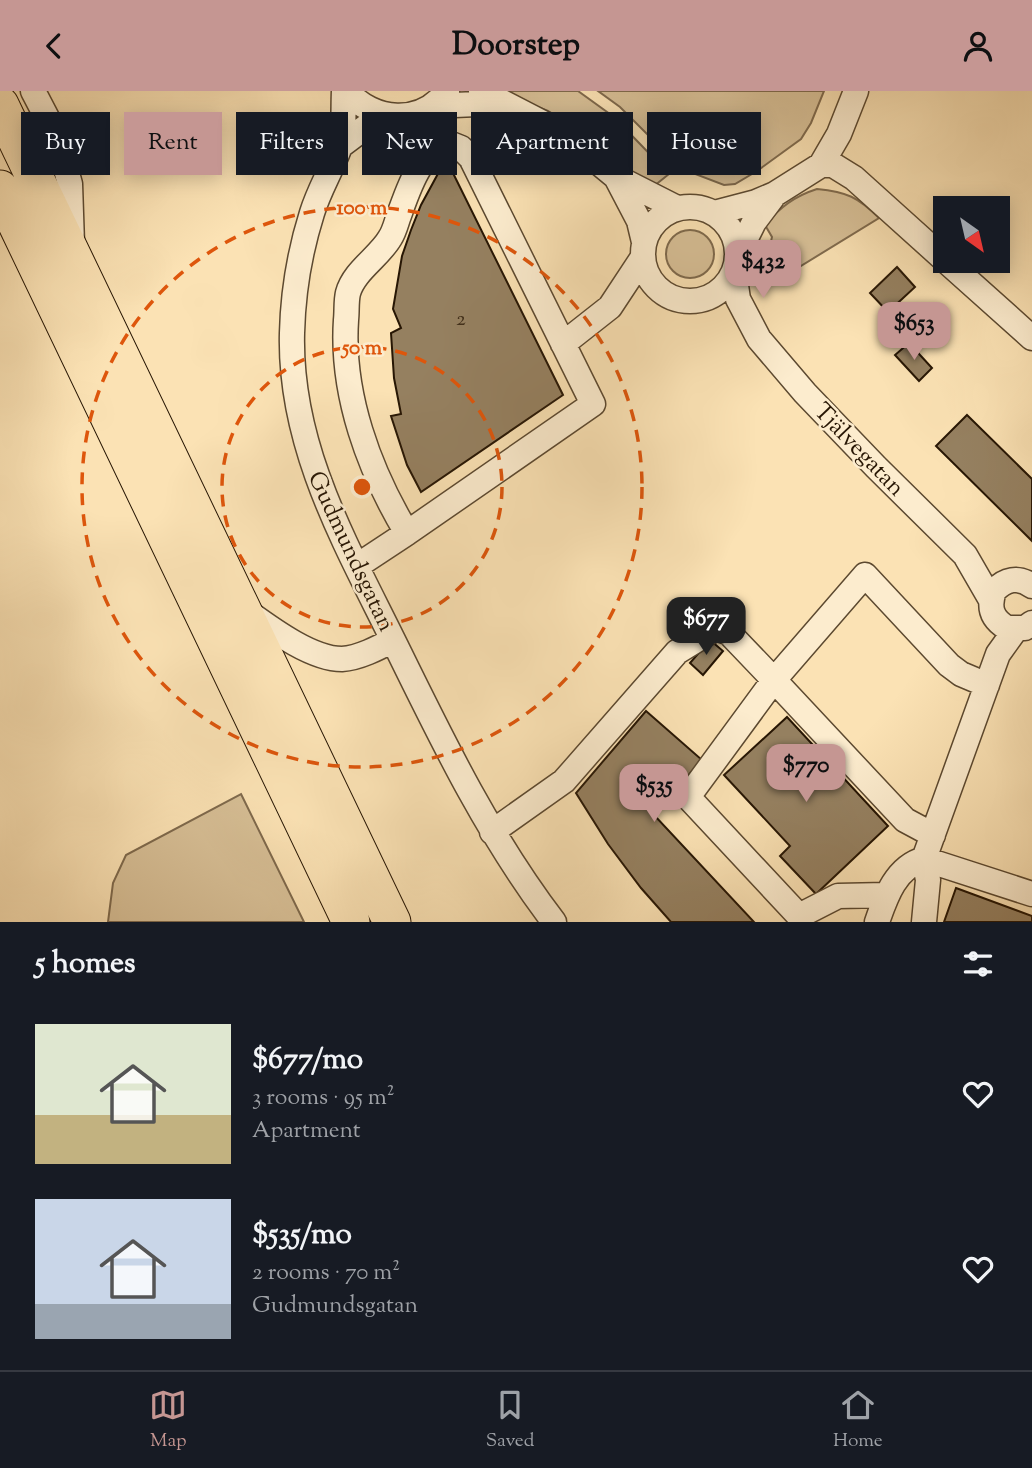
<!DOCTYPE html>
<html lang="en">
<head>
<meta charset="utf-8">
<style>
  body { margin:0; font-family:"Sorts Mill Goudy",serif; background:#242831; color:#f1f3f6; height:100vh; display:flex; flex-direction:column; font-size:26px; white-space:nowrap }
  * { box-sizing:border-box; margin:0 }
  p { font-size:23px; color:#9ea1a6 }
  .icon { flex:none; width:38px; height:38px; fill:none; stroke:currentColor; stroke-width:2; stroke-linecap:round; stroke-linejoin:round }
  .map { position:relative; height:831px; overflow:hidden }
  .panel { display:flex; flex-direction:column; background:#171b24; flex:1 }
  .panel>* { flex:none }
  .hud { position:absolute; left:21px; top:21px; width:990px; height:63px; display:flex; gap:14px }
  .needle { width:46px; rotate:146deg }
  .tools { position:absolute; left:933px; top:105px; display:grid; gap:14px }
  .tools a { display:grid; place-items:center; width:77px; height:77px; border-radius:0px; background:#171b24; box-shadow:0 4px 18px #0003; font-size:35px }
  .price { position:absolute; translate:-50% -60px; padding:0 16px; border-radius:14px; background:#c59692; color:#111; font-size:23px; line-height:46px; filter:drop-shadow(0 2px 4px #0008) }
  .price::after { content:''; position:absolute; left:50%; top:42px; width:21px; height:16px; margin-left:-10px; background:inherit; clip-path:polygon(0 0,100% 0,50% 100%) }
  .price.current { background:#222; color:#fff }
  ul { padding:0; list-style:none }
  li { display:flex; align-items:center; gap:21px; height:175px; padding:0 35px }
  li span { display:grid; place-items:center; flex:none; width:196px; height:140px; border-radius:0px; color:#555 }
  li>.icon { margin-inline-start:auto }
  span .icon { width:84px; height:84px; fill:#fffc; stroke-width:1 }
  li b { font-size:30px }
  h2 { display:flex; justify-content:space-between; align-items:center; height:84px; padding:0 35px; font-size:30px }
  .tag { padding:0 24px; border-radius:0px; background:#171b24; box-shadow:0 4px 18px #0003; font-size:24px; line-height:63px }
  .tag.current { background:#c59692; color:#111 }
  header { display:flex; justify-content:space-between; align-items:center; height:91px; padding:0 35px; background:#c59692; color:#111; font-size:32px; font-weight:700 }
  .tabs { display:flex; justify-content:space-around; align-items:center; height:98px; border-top:2px solid #363941; background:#171b24; font-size:19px; color:#9ea1a6 }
  .tabs a { display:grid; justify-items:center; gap:4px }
  .tabs .current { color:#c59692 }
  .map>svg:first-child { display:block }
  .green { fill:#d7bf96; stroke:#7f6a4d; stroke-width:2 }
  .building { fill:#958060; stroke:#271604; stroke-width:2 }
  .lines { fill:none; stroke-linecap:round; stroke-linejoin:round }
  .minor-casing { stroke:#5c4930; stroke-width:27 }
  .highway-casing { stroke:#271604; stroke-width:39 }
  .minor { stroke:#fcecce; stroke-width:24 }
  .highway { stroke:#fbe2b4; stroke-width:37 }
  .ring { fill:none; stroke:#de560c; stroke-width:3.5; stroke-dasharray:12 9 }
  .labels { text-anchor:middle; stroke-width:5; stroke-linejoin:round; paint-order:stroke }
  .number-label { font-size:21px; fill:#42301b }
  .street-label { font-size:24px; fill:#271604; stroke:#fcecce }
  .centre { fill:#de560c; stroke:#fcecce; stroke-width:3.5 }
  .ring-label { font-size:21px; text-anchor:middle; font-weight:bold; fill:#de560c; stroke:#fcecce; stroke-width:5; stroke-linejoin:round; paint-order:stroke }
</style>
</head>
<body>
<header><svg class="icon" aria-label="back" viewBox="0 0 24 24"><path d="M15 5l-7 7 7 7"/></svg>Doorstep<svg class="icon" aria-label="person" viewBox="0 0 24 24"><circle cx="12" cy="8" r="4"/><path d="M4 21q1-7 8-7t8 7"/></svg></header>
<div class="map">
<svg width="1032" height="831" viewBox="0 0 1032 831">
  <rect width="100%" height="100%" fill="#fbe2b4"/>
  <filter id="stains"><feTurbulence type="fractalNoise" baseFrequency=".00286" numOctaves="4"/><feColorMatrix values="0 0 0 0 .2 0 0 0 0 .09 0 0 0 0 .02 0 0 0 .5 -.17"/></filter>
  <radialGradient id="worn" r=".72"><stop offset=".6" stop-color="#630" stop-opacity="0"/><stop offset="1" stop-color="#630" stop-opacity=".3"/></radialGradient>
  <path class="green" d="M498 0H578L614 26 669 83 654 95 627 79 585 44 548 20Z
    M598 0H824L811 32 801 48 757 80 735 93 724 94 682 78 620 16Z
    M817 98C847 101 858 106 879 127L770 194 763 184 772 146 765 134C780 116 795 105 817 98Z
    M666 163a24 24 0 1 1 48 0a24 24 0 1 1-48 0Z
    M241 703 304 831H108L113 792 126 764Z"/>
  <path class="building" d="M446 68 563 304 421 401 407 374 391 325 401 323 394 287 391 242 401 237 393 218 402 165 411 139 421 114Z
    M897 176 915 196 888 221 870 202Z
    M909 252 932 277 919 290 895 264Z
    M967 324 1032 388V450L936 355Z
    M710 549 723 560 703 584 690 572Z
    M646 620 702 669 654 724 754 831H671L641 797 608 753 576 702Z
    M787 626 888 735 816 803 780 765 790 755 724 684Z
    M956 797 1032 825V831H944Z"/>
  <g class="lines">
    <defs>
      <path id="minor" d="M33 0 57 46 70 93 72 153
        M344 0C343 18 345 41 339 58 331 80 319 99 312 122 300 160 293 201 292 242 289 357 347 455 396 555 443 651 489 746 554 831
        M347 0C373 31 421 35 447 0
        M481 0 564 43 616 86 677 117
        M432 15 500 12
        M451 53 461 57 471 67 593 313 407 442C369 379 341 303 346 229 347 220 346 210 348 202 354 180 379 166 390 147 394 141 396 133 398 127 408 100 420 57 451 53Z
        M339 56 383 23
        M821 74 839 43 856 0
        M616 86 639 130 644 151
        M643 163a47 47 0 1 1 94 0a47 47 0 1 1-94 0Z
        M714 122 756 111 775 103 821 74H833L854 87 945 169
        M738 163 754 131 775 103
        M946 170 1032 247
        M734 181 738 208 759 248 805 302 876 376 965 464 991 509
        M563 253 610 216 643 166
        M357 475 407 442
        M1032 495C1018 485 1005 488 994 500 988 517 992 528 1007 537H1025L1032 532
        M245 519C270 537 311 568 342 568 359 567 378 557 393 549
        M492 741 564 690 677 561 716 537 729 542 774 589 688 706 799 825 838 805 886 804
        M933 744 905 729 774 589 865 484 949 574 961 583 987 594
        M877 831C886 805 896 776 924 768L1032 803
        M924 831 928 789 924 768 998 563 1016 538"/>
      <path id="highway" d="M0 14 392 831
        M0 98 351 831"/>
    </defs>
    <use href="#minor" class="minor-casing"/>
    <use href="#highway" class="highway-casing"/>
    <use href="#minor" class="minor"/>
    <use href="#highway" class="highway"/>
  </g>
  <g class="ring">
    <circle cx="362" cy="396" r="140"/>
    <circle cx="362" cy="396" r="280"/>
  </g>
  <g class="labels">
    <g class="number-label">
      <text x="461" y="234">2</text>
    </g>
    <g class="street-label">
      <text transform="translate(860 358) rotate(46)" y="8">Tjälvegatan</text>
      <text transform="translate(352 460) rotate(65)" y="8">Gudmundsgatan</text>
    </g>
  </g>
  <circle cx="362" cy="396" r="10" class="centre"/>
  <g class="ring-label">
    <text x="362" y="123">100 m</text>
    <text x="362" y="263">50 m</text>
  </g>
  <rect width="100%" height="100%" filter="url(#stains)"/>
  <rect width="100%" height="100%" fill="url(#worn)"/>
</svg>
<div class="tools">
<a><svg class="needle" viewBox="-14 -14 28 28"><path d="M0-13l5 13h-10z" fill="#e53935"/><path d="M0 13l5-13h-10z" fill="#9ea1a6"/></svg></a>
</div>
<b class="price" style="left:763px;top:209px">$432</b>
<b class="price" style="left:914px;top:271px">$653</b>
<b class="price current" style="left:706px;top:566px">$677</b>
<b class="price" style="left:806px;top:713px">$770</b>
<b class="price" style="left:654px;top:733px">$535</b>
<div class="hud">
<a class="tag">Buy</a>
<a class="tag current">Rent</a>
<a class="tag">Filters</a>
<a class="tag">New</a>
<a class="tag">Apartment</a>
<a class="tag">House</a>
</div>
</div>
<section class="panel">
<h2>5 homes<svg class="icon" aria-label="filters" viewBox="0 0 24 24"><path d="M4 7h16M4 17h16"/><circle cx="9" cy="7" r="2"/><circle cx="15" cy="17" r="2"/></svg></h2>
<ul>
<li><span style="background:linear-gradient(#dfe7d0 65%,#c2b280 0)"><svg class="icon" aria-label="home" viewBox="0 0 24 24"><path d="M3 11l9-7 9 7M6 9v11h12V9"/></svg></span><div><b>$677/mo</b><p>3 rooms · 95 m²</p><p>Apartment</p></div><svg class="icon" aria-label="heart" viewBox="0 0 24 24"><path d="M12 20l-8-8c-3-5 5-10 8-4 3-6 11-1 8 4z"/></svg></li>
<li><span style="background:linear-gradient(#c9d6e8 75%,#9aa5b1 0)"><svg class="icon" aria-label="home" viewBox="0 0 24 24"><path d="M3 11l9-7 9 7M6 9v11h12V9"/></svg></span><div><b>$535/mo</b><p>2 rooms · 70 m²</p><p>Gudmundsgatan</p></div><svg class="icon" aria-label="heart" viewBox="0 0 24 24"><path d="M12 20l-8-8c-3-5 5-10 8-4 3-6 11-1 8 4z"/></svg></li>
</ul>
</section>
<nav class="tabs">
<a class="current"><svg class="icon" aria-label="map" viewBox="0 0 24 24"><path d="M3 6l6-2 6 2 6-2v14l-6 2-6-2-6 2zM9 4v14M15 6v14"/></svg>Map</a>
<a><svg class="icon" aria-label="saved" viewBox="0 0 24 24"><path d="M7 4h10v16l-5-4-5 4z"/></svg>Saved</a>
<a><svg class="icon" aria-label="home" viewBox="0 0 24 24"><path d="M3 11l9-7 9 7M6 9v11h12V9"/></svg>Home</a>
</nav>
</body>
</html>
